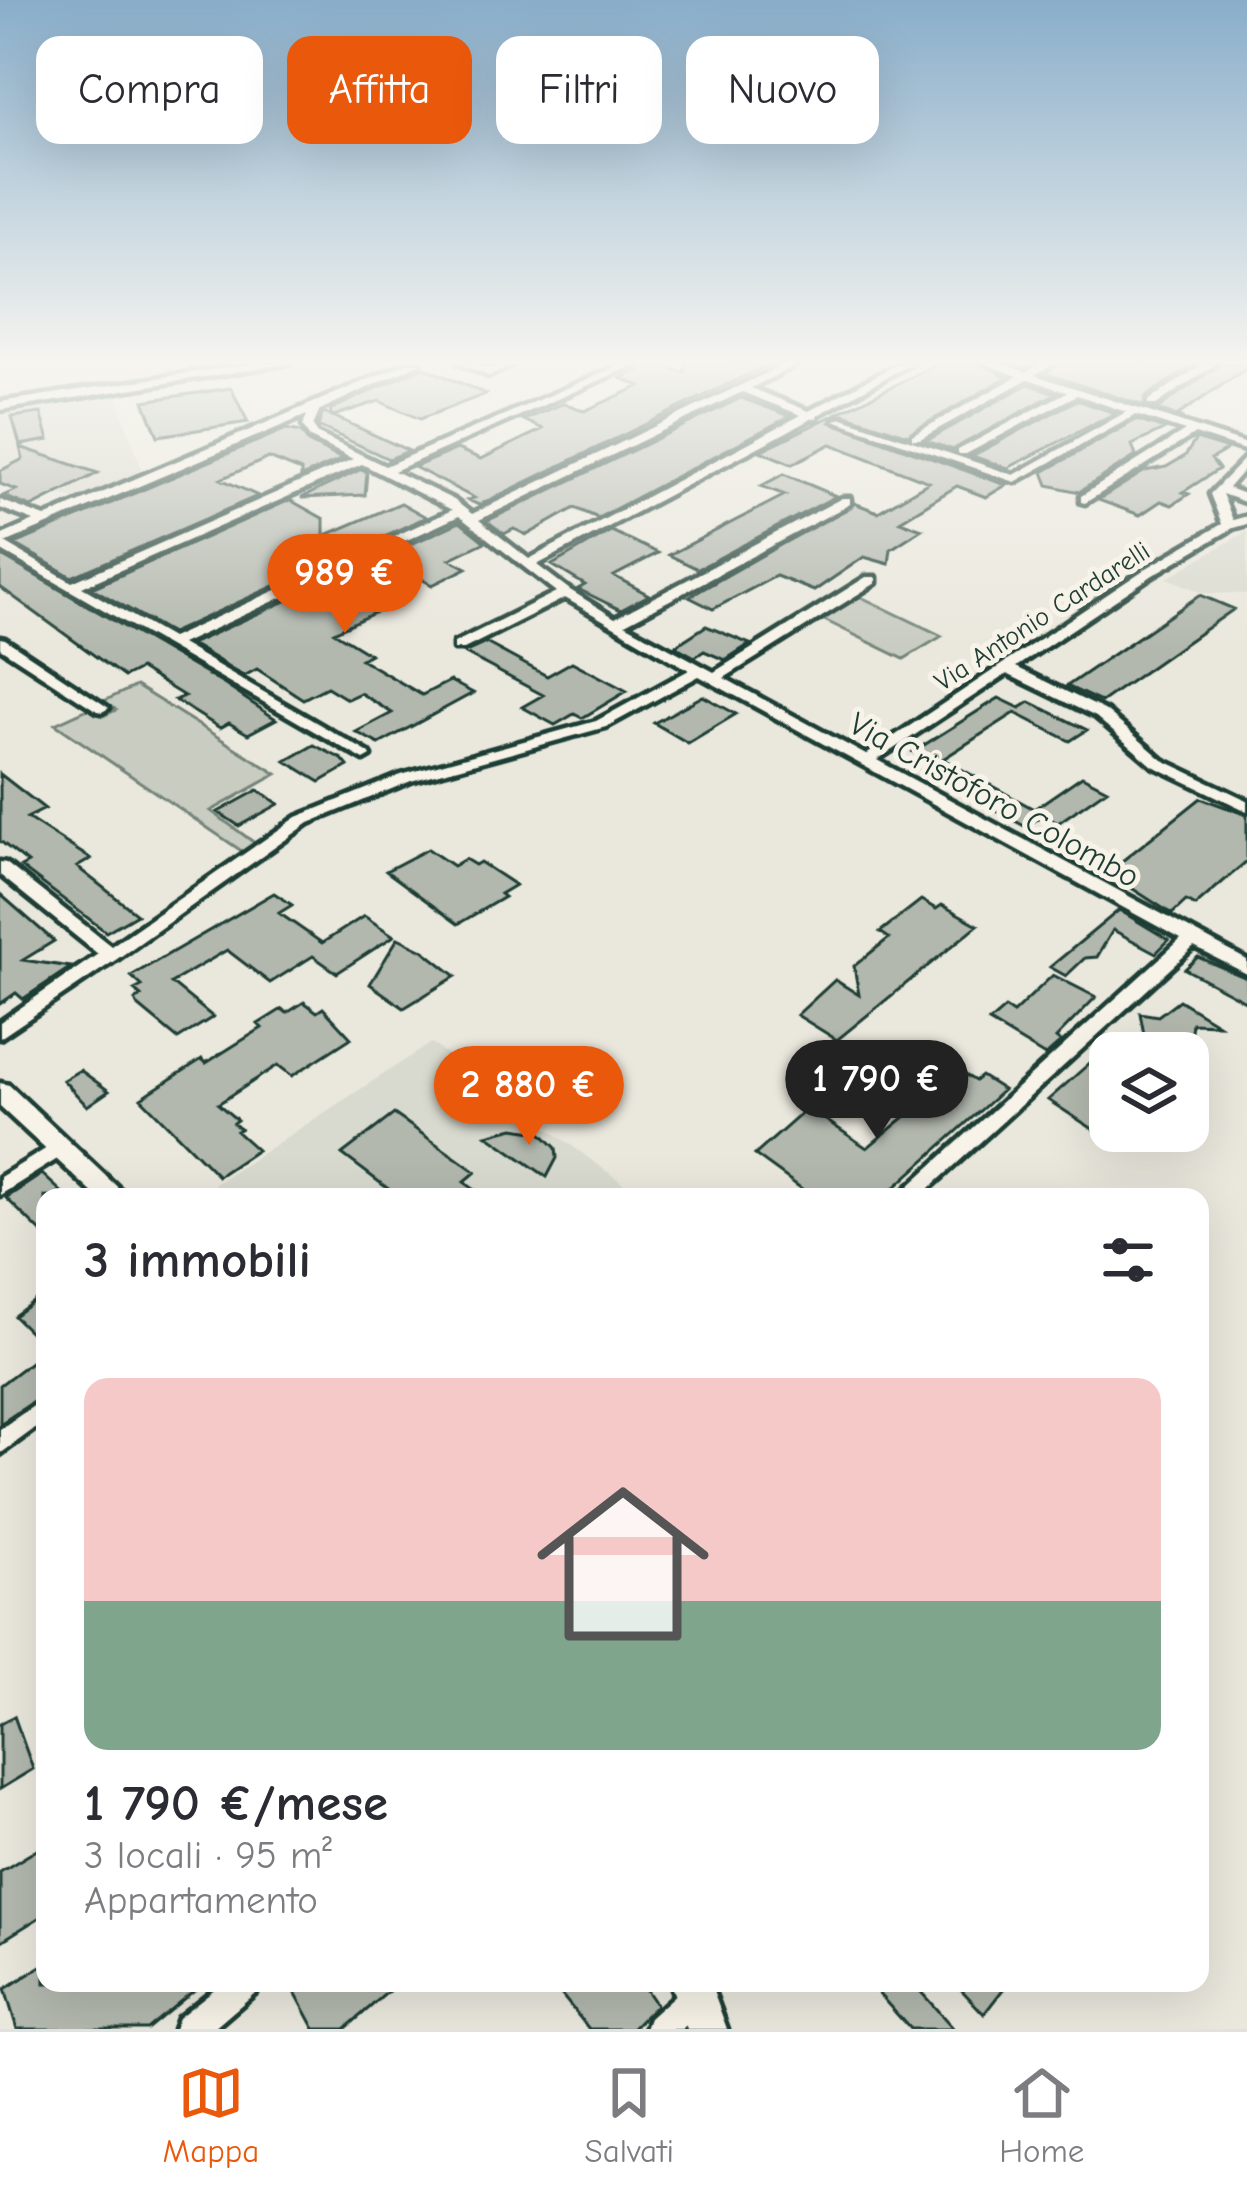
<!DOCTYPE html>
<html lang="it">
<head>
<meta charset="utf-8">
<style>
  body { margin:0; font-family:"Comic Neue",sans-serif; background:#f2f2f3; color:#2b2b33; height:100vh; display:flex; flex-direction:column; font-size:45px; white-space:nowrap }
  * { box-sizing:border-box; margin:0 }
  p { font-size:39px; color:#7c7c81 }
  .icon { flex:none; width:66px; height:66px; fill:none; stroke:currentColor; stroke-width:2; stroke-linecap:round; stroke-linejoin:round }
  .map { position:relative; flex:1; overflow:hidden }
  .panel { position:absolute; left:36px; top:1188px; width:1173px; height:804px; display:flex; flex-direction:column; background:#fff; border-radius:24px; box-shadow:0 12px 48px #0002 }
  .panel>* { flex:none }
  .banner { position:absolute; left:36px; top:36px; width:1176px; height:108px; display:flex; gap:24px }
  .buttons { position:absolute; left:1089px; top:1032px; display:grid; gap:24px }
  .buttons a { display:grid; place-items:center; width:120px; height:120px; border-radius:24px; background:#fff; box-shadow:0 12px 48px #0002; font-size:60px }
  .price { position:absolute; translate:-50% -102px; padding:0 27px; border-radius:42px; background:#ea580c; color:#fff; font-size:39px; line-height:78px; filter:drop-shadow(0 3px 6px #0008) }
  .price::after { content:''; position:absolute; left:50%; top:72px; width:36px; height:27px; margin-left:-18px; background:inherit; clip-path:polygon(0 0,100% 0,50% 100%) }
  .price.current { background:#222; color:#fff }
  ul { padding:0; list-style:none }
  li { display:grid; align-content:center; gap:24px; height:636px; padding:0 48px }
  li span { display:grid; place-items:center; height:372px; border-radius:24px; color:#555 }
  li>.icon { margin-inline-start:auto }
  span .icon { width:216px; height:216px; fill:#fffc; stroke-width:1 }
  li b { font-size:51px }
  h2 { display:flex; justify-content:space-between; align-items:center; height:144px; padding:0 48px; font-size:51px }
  .chip { padding:0 42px; border-radius:24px; background:#fff; box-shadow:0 12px 48px #0002; font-size:42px; line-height:108px }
  .chip.current { background:#ea580c; color:#fff }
  .tabs { display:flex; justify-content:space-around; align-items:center; height:168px; border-top:3px solid #e1e1e2; background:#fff; font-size:33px; color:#7c7c81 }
  .tabs a { display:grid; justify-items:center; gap:6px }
  .tabs .current { color:#ea580c }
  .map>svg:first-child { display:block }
  .built { fill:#d9dacf }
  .green { fill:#c8ccc1; stroke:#74847a; stroke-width:3 }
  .building { fill:#b2b8ae; stroke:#1f3d34; stroke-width:3 }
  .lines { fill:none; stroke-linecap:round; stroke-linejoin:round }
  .street-casing { stroke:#1f3d34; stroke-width:9 }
  .secondary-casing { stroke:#1f3d34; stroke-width:9 }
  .street { fill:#f7f3e8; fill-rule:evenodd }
  .secondary { fill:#f7f3e8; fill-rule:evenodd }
  .labels { text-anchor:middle; stroke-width:10; stroke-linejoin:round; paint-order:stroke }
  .far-street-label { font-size:27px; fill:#1f3d34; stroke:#f7f3e8 }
  .street-label { font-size:33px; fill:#1f3d34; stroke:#f7f3e8 }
</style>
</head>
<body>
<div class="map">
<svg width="1247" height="2029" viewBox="0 0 1247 2029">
  <rect width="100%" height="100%" fill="#eae8dd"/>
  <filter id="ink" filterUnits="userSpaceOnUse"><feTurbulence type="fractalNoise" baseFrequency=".00833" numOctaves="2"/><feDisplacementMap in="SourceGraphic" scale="24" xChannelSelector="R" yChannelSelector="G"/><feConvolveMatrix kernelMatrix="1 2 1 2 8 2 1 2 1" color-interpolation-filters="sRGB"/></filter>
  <g filter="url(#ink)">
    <path class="built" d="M116 394 142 470 137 471 139 476 79 501 0 473V413Z
      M1247 531V594L1204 593 1167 578Z
      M431 1043 642 1197H207L201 1193Z"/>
    <path class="green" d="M860 597H861L942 636 904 659 822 619Z
      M136 686 277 774 211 811 256 844 243 852 55 724 90 708 103 716 116 710 104 701Z"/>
    <path class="building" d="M655 363 684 372 686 363H772L479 505 468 500 474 498 414 467 457 449 481 459 543 429 524 420 564 403 584 411 640 386 621 378Z
      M940 363H980L1007 377 908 435 844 414 833 416 830 422 1006 485 986 497 957 486 900 521 922 529 891 549 889 564 864 557 814 591 776 576 713 609 689 597 854 503 878 512 929 482 831 444 792 464 760 451Z
      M1058 363H1197L1145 397 1144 406 1046 374Z
      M1221 363H1247V368L1178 415 1183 418 1156 410Z
      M423 367 486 394 420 419 379 401 333 416 409 451 389 459 318 426 323 413 332 416 330 410Z
      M1028 384 1056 393 953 450 926 441Z
      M231 388 248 422 158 436 144 401Z
      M741 398 790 416 598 518 575 508 527 535 514 529 504 534 487 521Z
      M1077 400 1115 413 1008 468 972 456Z
      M41 413 49 440 20 445 12 417Z
      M1136 420 1165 429 1132 445 1136 456 1079 492 1048 485 1043 472Z
      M286 429 301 432 308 442 342 459 301 477V471L269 458 221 479 258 496 72 577 15 544Z
      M1196 439 1228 449 1211 459 1219 469 1183 492 1189 494 1172 505 1161 501 1140 515 1098 500 1145 471 1166 467 1185 456Z
      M20 447 98 473 31 507 3 496 16 490 0 484V471L23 459Z
      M362 469 367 472 365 495 301 498Z
      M784 474 836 496 698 569 669 555 785 495 761 486Z
      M290 500 324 519V536L401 503 426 517 171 633 92 588Z
      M460 522 485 542 450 559 467 568 432 585 411 573 370 593 391 605 334 632 370 654 361 659 422 695 450 681 473 693 379 744 356 732 392 713 360 693 347 699 327 687 303 699 257 669 244 676 191 644Z
      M611 531 658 553 614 576 649 595 621 610 578 589 585 585 552 565Z
      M0 555 225 685 276 719 248 734 229 723 220 728 175 700 184 696 140 669 124 677 0 587Z
      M1200 595 1234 609 1101 702 1067 686Z
      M706 626 750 644 725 660 704 651 695 657 675 646Z
      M486 643 547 676 572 662 627 691 582 718 574 714 555 725 522 707 543 695 464 653Z
      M703 696 736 714 688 743 654 723Z
      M999 698 1020 708 1030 702 1087 730 1070 741 1015 713 943 759 1034 809 1082 776 1107 789 1058 823 1043 815 1026 827 922 770 933 763 913 752Z
      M314 745 342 759 348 766 320 782 286 761Z
      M0 774 45 809 27 818 91 859 77 867 137 914 106 932 21 867 28 863 0 841Z
      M258 790 279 804 239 826 218 812Z
      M1201 798 1247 815V861L1195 906 1186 901 1172 914 1116 878 1126 870 1117 865Z
      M428 849 453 866 465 859 475 865 480 862 515 885 500 894 504 897 458 924 386 871Z
      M274 893 292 905 279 913 322 943 364 916 394 936 337 973 313 956 270 983 227 950 171 983 213 1017 178 1039 137 1005 135 1000 141 996 134 990 142 986 131 976Z
      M0 894 54 941 23 960 71 967 23 999 16 993 0 1004Z
      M921 900 936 909 942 905 978 925 837 1040 797 1015 835 980 859 995 854 966 889 938 880 932Z
      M1119 910 1169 940 1156 953 1113 930 1097 957 1085 958 1066 976 1050 967Z
      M398 938 423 950 456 976 404 1008 370 984Z
      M1198 957 1247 978V1002L1185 969Z
      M1053 975 1096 997 1056 1038 1061 1042 1045 1056 989 1022 1005 1008 1013 1013Z
      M1179 1000 1218 1024 1192 1023 1188 1053 1173 1044 1145 1040 1140 1013 1158 1016Z
      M304 1002 317 1012 323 1008 351 1038 292 1076 278 1065 218 1104 237 1120 233 1123 240 1129 236 1131 257 1150 218 1176 141 1098 202 1059 206 1063 262 1028 258 1024 282 1009 287 1013Z
      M1092 1061 1110 1072V1140L1048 1100Z
      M948 1064 975 1081 981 1076 1003 1090 884 1197H813L755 1155 808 1108 867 1148 922 1103 911 1096Z
      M80 1070 109 1091 87 1106 63 1080Z
      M394 1114 476 1172 464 1182 485 1197H399L342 1154Z
      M514 1128 540 1132 556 1148 557 1158 547 1177 487 1135Z
      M42 1174 67 1197H45V1236L6 1198Z
      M45 1293V1347L14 1316Z
      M45 1351V1394L0 1424V1385Z
      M14 1716 33 1769 0 1789V1724Z
      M45 1845V1914L0 1942V1872Z
      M45 1964V1983H203L147 2029H17L5 1989Z
      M306 1983H398L345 2029H315L295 1992Z
      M552 1983H641L656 2005 632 2029H589Z
      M869 1983H913L954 2029H910Z
      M955 1983H1008L984 2014Z"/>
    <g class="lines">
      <defs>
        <path id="street" d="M407 363H421L320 410 313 426 318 434 385 466 625 363H639L394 471 454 500 472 514 787 363H800L751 388 809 411 899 363H912L818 415 817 418 811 419 537 565 570 590 615 618 842 498H850V504L625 624 714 672 866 577H876V583L724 678 866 755 1145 569 1222 524 1210 494 1247 456V466L1228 488 1247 495V503L1222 494 1233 520 1247 516V524L1233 528 1153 575 1016 667 1106 711 1163 760 1247 800V811L1153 766 1096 717 1007 674 877 760 1247 960V974L1194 947 920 1197H897L1181 939 699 676 606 727 411 781 309 823 117 959 0 1038V1022L98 954 0 875V862L6 863 111 946 297 817 401 775 596 721 689 670 565 598 464 649H454V643L556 592 459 516 181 644 369 753 371 756 364 760 0 550V536L34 521 0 508V500L45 517ZM742 392 801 415 529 559 479 520ZM307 415 303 426 310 438 353 459 72 582 5 543ZM362 464 452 510 171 638 82 587Z
          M458 363H473L489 369 503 363H517L489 376Z
          M984 363H1000L1026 372 1041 363H1054L1035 375 1247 444V451L1195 434 1085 503 1081 502V496L1185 431 1136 415 1015 482 834 420 843 418 1014 475 1126 412 1077 395 966 454H958V450L1067 392 1028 379 920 439H912V435L1018 376Z
          M1205 363H1217L1156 405H1148V401Z
          M0 638 5 639 109 708 102 712 97 711 0 648Z
          M60 1140 67 1143 70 1148 67 1153 0 1195V1177Z
          M45 1398V1421L0 1454V1429Z
          M222 1983H260L255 1993 213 2029H174L178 2018Z
          M688 1983 706 1984 710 1995 706 2006 682 2029H645L649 2018Z"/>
        <path id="secondary" d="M255 363H290L0 410V402Z
          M0 1083 9 1085 128 1197H97L0 1107Z
          M670 1983H710L727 2029H687Z"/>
      </defs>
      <use href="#street" class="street-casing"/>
      <use href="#secondary" class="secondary-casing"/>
      <use href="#street" class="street"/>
      <use href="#secondary" class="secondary"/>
    </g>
  </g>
  <linearGradient id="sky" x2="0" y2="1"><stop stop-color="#89aeca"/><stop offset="0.56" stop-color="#f6f5f0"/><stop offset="1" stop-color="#f6f5f0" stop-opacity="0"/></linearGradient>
  <rect width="1247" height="647" fill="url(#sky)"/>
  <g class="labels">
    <g class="far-street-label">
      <text transform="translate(1042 616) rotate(-33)" y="9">Via Antonio Cardarelli</text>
    </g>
    <g class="street-label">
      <text transform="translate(995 799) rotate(29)" y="12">Via Cristoforo Colombo</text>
    </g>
  </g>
</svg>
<div class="buttons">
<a><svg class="icon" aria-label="layers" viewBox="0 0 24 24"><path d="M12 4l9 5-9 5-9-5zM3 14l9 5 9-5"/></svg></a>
</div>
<b class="price" style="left:345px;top:636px">989 €</b>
<b class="price current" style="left:877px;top:1142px">1 790 €</b>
<b class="price" style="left:529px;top:1148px">2 880 €</b>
<div class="banner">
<a class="chip">Compra</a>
<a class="chip current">Affitta</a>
<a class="chip">Filtri</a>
<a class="chip">Nuovo</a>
</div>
<section class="panel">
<h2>3 immobili<svg class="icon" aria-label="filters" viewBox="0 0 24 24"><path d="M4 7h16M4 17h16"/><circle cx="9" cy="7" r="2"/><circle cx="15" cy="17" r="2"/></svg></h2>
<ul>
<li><span style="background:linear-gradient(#f6c9c9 60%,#7fa58c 0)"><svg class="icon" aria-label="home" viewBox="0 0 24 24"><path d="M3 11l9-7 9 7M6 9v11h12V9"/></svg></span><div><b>1 790 €/mese</b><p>3 locali · 95 m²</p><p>Appartamento</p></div></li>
</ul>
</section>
</div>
<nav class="tabs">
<a class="current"><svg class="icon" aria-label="map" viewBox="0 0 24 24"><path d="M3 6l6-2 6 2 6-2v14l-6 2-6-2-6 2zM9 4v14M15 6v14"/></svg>Mappa</a>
<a><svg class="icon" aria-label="saved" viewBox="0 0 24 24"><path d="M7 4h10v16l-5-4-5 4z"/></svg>Salvati</a>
<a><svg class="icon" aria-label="home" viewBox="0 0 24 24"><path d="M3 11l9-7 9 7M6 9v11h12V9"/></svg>Home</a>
</nav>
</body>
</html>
